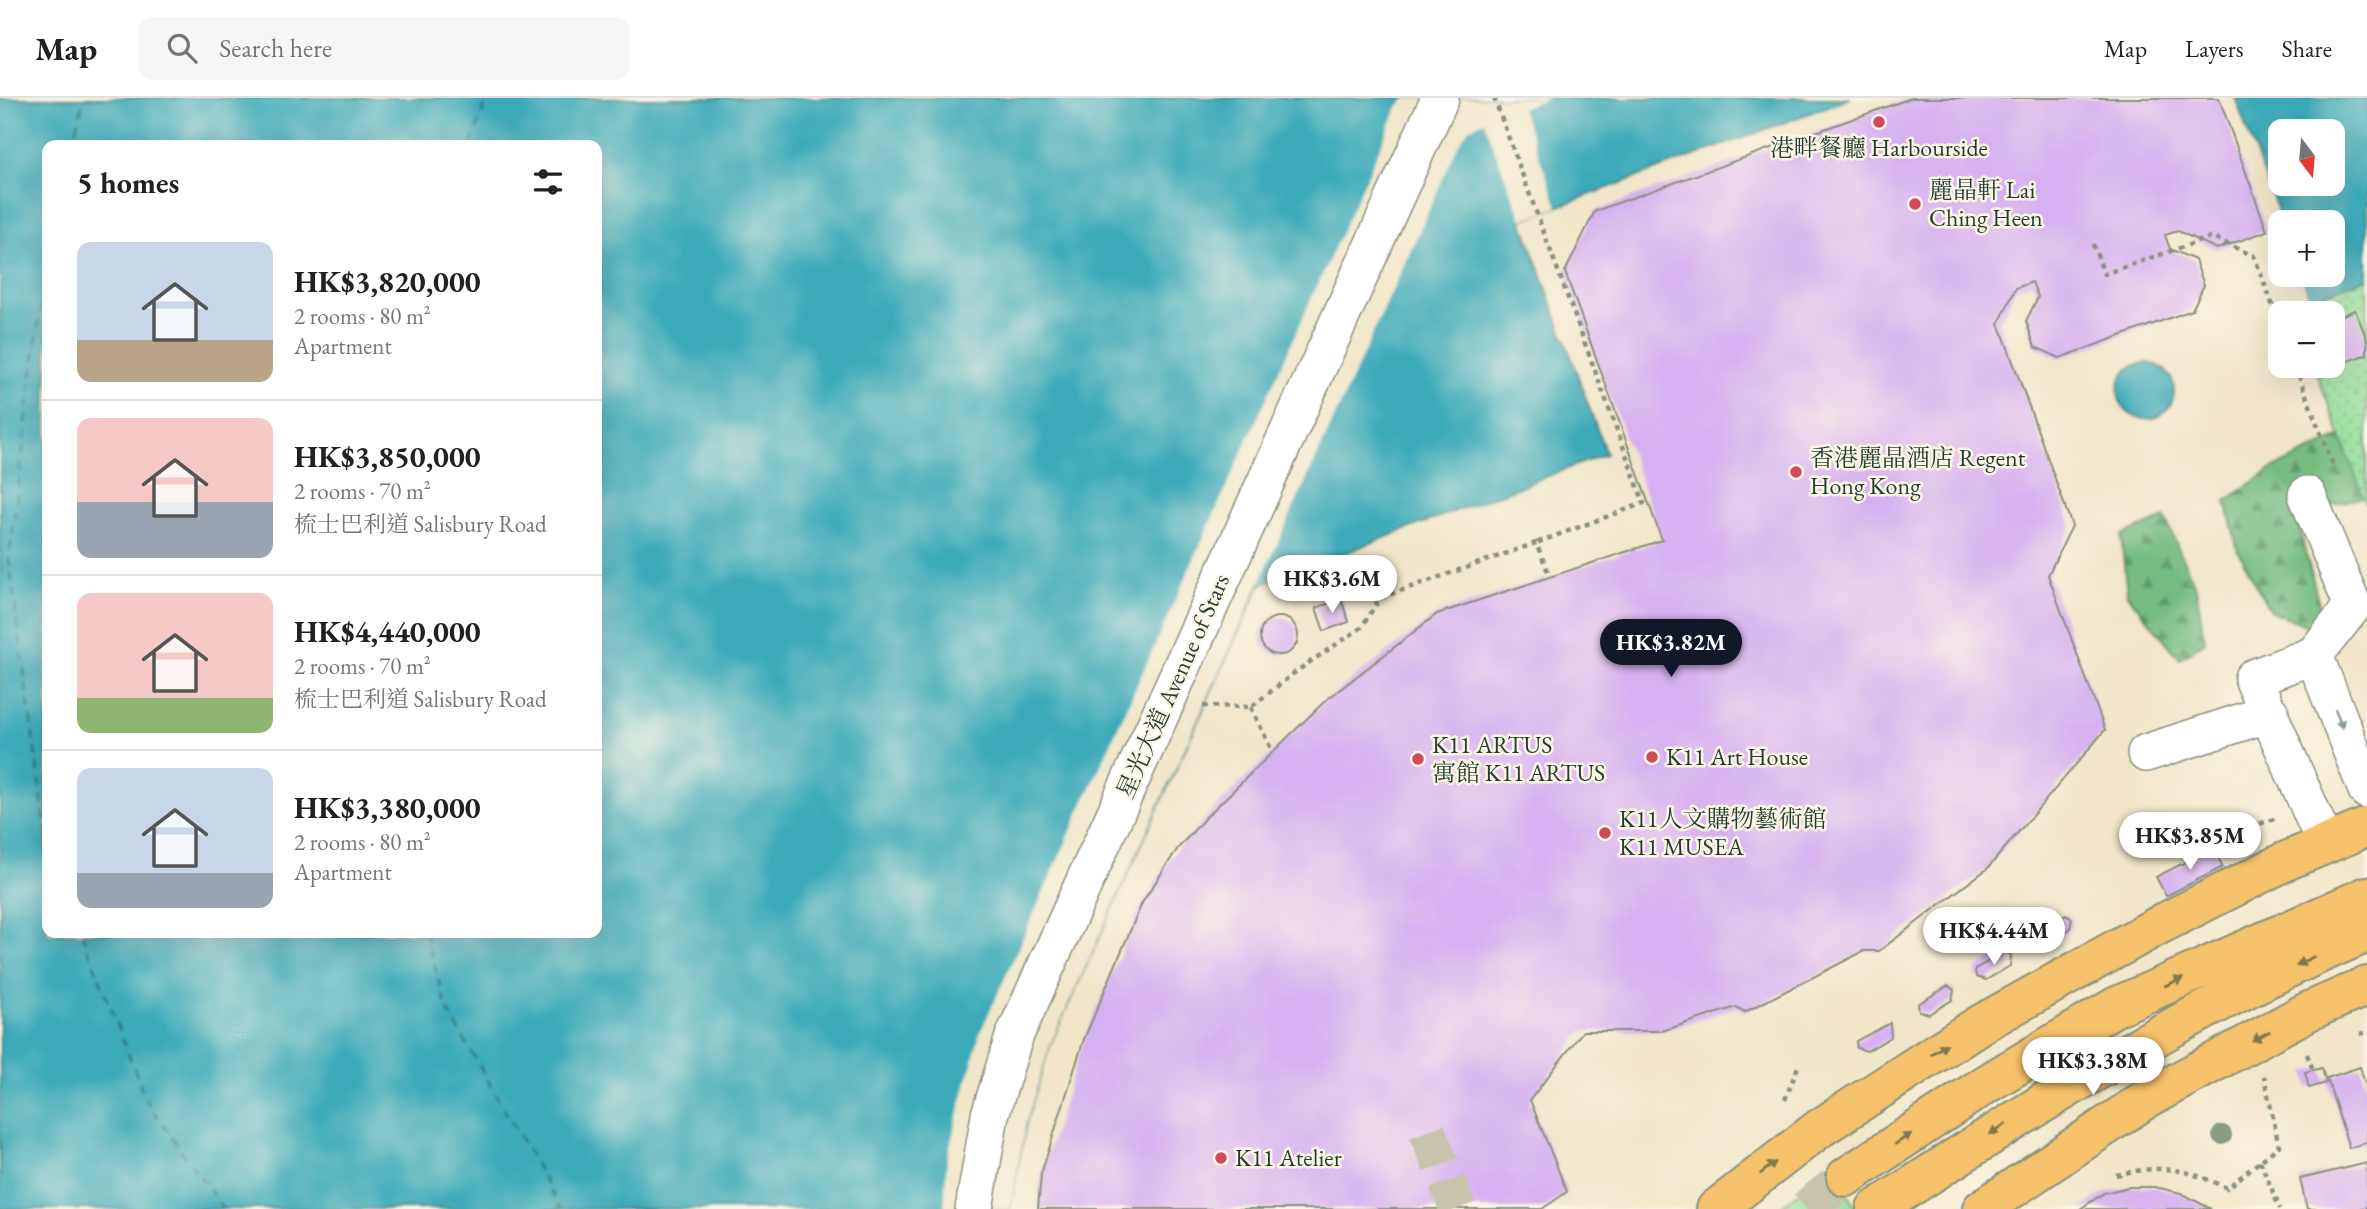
<!DOCTYPE html>
<html lang="en">
<head>
<meta charset="utf-8">
<style>
  body { margin:0; font-family:"EB Garamond","Noto Serif TC",serif; background:#f6f6f6; color:#202124; height:100vh; display:flex; flex-direction:column; font-size:26px; white-space:nowrap }
  * { box-sizing:border-box; margin:0 }
  p { font-size:23px; color:#757577 }
  .icon { flex:none; width:38px; height:38px; fill:none; stroke:currentColor; stroke-width:2; stroke-linecap:round; stroke-linejoin:round }
  .map { position:relative; flex:1; overflow:hidden }
  .drawer { position:absolute; left:42px; top:42px; width:560px; height:798px; display:flex; flex-direction:column; background:#fff; border-radius:14px; box-shadow:0 7px 28px #0002 }
  .drawer>* { flex:none }
  .needle { width:46px; rotate:164deg }
  .buttons { position:absolute; left:2268px; top:21px; display:grid; gap:14px }
  .buttons a { display:grid; place-items:center; width:77px; height:77px; border-radius:14px; background:#fff; box-shadow:0 7px 28px #0002; font-size:35px }
  .price { position:absolute; translate:-50% -60px; padding:0 16px; border-radius:24px; background:#fff; color:#222; font-size:23px; line-height:46px; filter:drop-shadow(0 2px 4px #0008) }
  .price::after { content:''; position:absolute; left:50%; top:42px; width:21px; height:16px; margin-left:-10px; background:inherit; clip-path:polygon(0 0,100% 0,50% 100%) }
  .price.active { background:#111827; color:#fff }
  ul { padding:0; list-style:none }
  li { display:flex; align-items:center; gap:21px; height:175px; padding:0 35px }
  li+li { border-top:2px solid #e0e0e0 }
  li span { display:grid; place-items:center; flex:none; width:196px; height:140px; border-radius:14px; color:#555 }
  li>.icon { margin-inline-start:auto }
  span .icon { width:84px; height:84px; fill:#fffc; stroke-width:1 }
  li b { font-size:30px }
  h2 { display:flex; justify-content:space-between; align-items:center; height:84px; padding:0 35px; font-size:30px }
  header { display:flex; align-items:center; gap:42px; box-sizing:border-box; height:98px; padding:0 35px; background:#fff; border-bottom:2px solid #e0e0e0 }
  header strong { font-size:33px }
  nav { display:flex; gap:38px; margin-inline-start:auto; font-size:24px }
  .search { width:490px; height:63px; background:#f6f6f6; display:flex; align-items:center; gap:18px; box-sizing:border-box; padding:0 24px; border-radius:14px; color:#757577; font-size:26px }
  .map>svg:first-child { display:block }
  .green { fill:#92dd99; stroke:#588d66; stroke-width:2 }
  .forest { fill:url(#forest-firs); stroke:#4a7c5a; stroke-width:2 }
  .garden { fill:url(#garden-dots); stroke:#588d66; stroke-width:2 }
  .water { fill:#3caaba; stroke:#2e7477; stroke-width:2; fill-rule:evenodd }
  .pier { fill:#f1e6c9 }
  .lines { fill:none; stroke-linecap:round; stroke-linejoin:round }
  .ferry { stroke:#285e5c; stroke-width:2; stroke-dasharray:9 7; stroke-linecap:butt }
  .building { fill:#d6b1f1 }
  .minor-tunnel { stroke:#c7c4ab; stroke-width:37; stroke-dasharray:37 18; stroke-linecap:butt }
  .major-tunnel { stroke:#c7c4ab; stroke-width:38; stroke-dasharray:38 19; stroke-linecap:butt }
  .minor-casing { stroke:#88927e; stroke-width:40 }
  .major-casing { stroke:#88927e; stroke-width:42 }
  .path { stroke:#88927e; stroke-width:4.5; stroke-dasharray:5 5; stroke-linecap:butt }
  .minor { stroke:#fff; stroke-width:37 }
  .major { stroke:#f5c16b; stroke-width:38 }
  .path-bridge { stroke:#88927e; stroke-width:4.5; stroke-dasharray:5 5; stroke-linecap:butt }
  .tree { fill:#8a9b82 }
  .oneway { fill:#8f9e9a }
  .oneway2 { fill:#7f784d }
  .poi-dot { fill:#d1495b; stroke:#fcf5e5; stroke-width:2.5 }
  .labels { text-anchor:middle; stroke-width:5; stroke-linejoin:round; paint-order:stroke }
  .poi-label { font-size:24px; fill:#1f3d34; stroke:#fcf5e5; text-anchor:start }
  .street-label { font-size:24px; fill:#1f3d34; stroke:#fcf5e5 }
</style>
</head>
<body>
<header>
<strong>Map</strong>
<div class="search"><svg class="icon" aria-label="search" viewBox="0 0 24 24"><circle cx="10" cy="10" r="6"/><path d="M15 15l6 6"/></svg>Search here</div>
<nav><a>Map</a><a>Layers</a><a>Share</a></nav>
</header>
<div class="map">
<svg width="2367" height="1111" viewBox="0 0 2367 1111">
  <defs>
    <pattern id="forest-firs" width="22" height="20" patternUnits="userSpaceOnUse" patternTransform="scale(1.75)"><rect width="22" height="20" fill="#75bc81"/><path d="M5 1l3.5 6h-7zM16 11l3.5 6h-7z" fill="#5f9a6a"/></pattern>
    <pattern id="garden-dots" width="8" height="8" patternUnits="userSpaceOnUse" patternTransform="scale(1.75)"><rect width="8" height="8" fill="#92dd99"/><path d="M2 2h.1M6 6h.1" fill="none" stroke="#77b47e" stroke-width="1.8" stroke-linecap="round"/></pattern>
  </defs>
  <rect width="100%" height="100%" fill="#fcf5e5"/>
  <filter id="ink" filterUnits="userSpaceOnUse"><feTurbulence type="fractalNoise" baseFrequency=".0143" numOctaves="2"/><feDisplacementMap in="SourceGraphic" scale="14" xChannelSelector="R" yChannelSelector="G"/><feConvolveMatrix kernelMatrix="1 2 1 2 8 2 1 2 1" color-interpolation-filters="sRGB"/></filter>
  <filter id="wash" filterUnits="userSpaceOnUse"><feTurbulence type="fractalNoise" baseFrequency=".00686" numOctaves="4" result="noise"/><feDisplacementMap in="SourceGraphic" scale="28" xChannelSelector="R" yChannelSelector="G"/><feGaussianBlur stdDeviation="1.57" result="paint"/><feColorMatrix in="noise" values="0 0 0 0 0 0 0 0 0 0 0 0 0 0 0 0 0 1.4 0 .05"/><feComposite in="paint" operator="in"/></filter>
  <g filter="url(#wash)">
    <rect width="100%" height="100%" fill="#f1e6c9"/>
    <path class="green" d="M1829 1071 1858 1111H1778Z"/>
    <path class="forest" d="M2367 326V398L2296 416 2320 510 2316 531 2270 513 2238 453 2226 403 2272 371Z
      M2165 420 2196 490 2205 543 2180 561 2127 496 2121 438Z"/>
    <path class="garden" d="M2367 180V408L2314 268H2333V215H2294L2291 208Z"/>
    <path class="water" d="M0 0H1850L1522 122 1606 356 1260 487 1050 947 1026 1025 1010 1111H0ZM47 47H597V835H47Z
      M2235 0H2367V180L2310 200 2302 177H2333V124H2282ZM2333 33V86H2280V33Z
      M2118 293a28 28 0 1 1 56 0a28 28 0 1 1-56 0Z"/>
    <path class="pier" d="M1407 0H1547L1521 10 1558 109 1522 122 1484 23 1469 30 1459 45 1050 947 1026 1025 1010 1111H944L947 1059 980 935 1398 9Z"/>
    <g class="lines">
      <path class="ferry" d="M72 47 84 0
        M471 47 488 0
        M47 158 9 462 47 741
        M82 835 146 1002 223 1111
        M425 835 447 911 561 1111"/>
    </g>
    <g id="blocks">
      <path class="building" d="M1911 0H2219L2267 133 2217 151 2178 133 2165 137 2170 151 2195 162 2204 187 2192 212 2060 260 2035 249 2026 223 2038 199 2032 184 2016 190 1999 225 2072 428 2048 477 2105 632 1988 770 1879 853H1864L1745 914 1736 909 1662 933H1583L1530 1002 1567 1094 1542 1111H1038L1041 1076 1084 941 1142 805 1178 750 1205 720 1325 603 1437 516 1662 442 1565 174 1595 113Z
        M2355 212 2367 241V256L2333 269V221Z
        M1341 501 1349 524 1324 533 1316 510Z
        M1260 538a19 19 0 1 1 38 0a19 19 0 1 1-38 0Z
        M2213 750 2223 769 2166 798 2156 779Z
        M2066 817 2072 821 2070 831 2046 846 2036 842V835Z
        M2005 854 2011 857 2010 868 1986 882 1976 879 1975 871Z
        M1948 888 1954 892 1952 902 1929 916 1919 913 1918 906Z
        M1890 925 1891 939 1867 953 1857 950 1856 943Z
        M2360 969 2367 991V1044L2349 1050 2327 980Z
        M2322 970 2326 985 2309 990 2305 974Z
        M2367 1065V1111H2307L2300 1081Z
        M2129 1089H2155L2181 1095 2211 1111H2080L2104 1095Z"/>
    </g>
  </g>
  <g filter="url(#ink)">
    <use href="#blocks" fill-opacity="0" stroke="#88927e" stroke-width="2"/>
    <g class="lines">
      <path class="minor-tunnel" d="M1427 1033 1458 1111"/>
      <path class="major-tunnel" d="M1806 1111 1846 1079"/>
      <defs>
        <path id="minor" d="M2307 397 2353 508 2314 557 2253 580 2325 745
          M2314 557 2367 692
          M2146 655 2270 615
          M974 1111 990 1017 1014 939 1440 0"/>
        <path id="major" d="M1846 1079 1988 985 2115 909 2367 798
          M1716 1111 1820 1030 1979 927 2161 826 2286 763 2367 729
          M1876 1111C2033 1009 2194 907 2367 835
          M1982 1111 2146 1001 2307 914 2367 888"/>
      </defs>
      <use href="#minor" class="minor-casing"/>
      <use href="#major" class="major-casing"/>
      <path class="path" d="M1494 0 1644 405 1536 445
        M2093 146 2104 176 2212 139 2254 158 2280 227
        M2295 268 2334 370
        M1203 608 1251 609 1298 572 1361 530 1380 500 1536 445 1550 478
        M1251 609 1272 653
        M2241 732 2277 720
        M2360 936 2367 934
        M2307 956 2313 972
        M1785 1002 1799 966
        M2367 1045V1046
        M2116 1077C2163 1066 2184 1070 2227 1090L2279 1048 2264 978"/>
      <use href="#minor" class="minor"/>
      <use href="#major" class="major"/>
      <path class="path-bridge" d="M2260 1063 2280 1111"/>
    </g>
    <circle class="tree" cx="2222" cy="1037" r="10"/>
    <defs><path id="oneway-solid" d="M-6-.8H1V-3.2L6.5 0L1 3.2V.8H-6Z" transform="scale(1.75)"/></defs>
    <use class="oneway" href="#oneway-solid" transform="translate(2339 621) rotate(68)"/>
    <g class="oneway2">
      <use href="#oneway-solid" transform="translate(2305 863) rotate(153)"/>
      <use href="#oneway-solid" transform="translate(2174 884) rotate(-23)"/>
      <use href="#oneway-solid" transform="translate(2261 938) rotate(152)"/>
      <use href="#oneway-solid" transform="translate(1939 951) rotate(-32)"/>
      <use href="#oneway-solid" transform="translate(1998 1031) rotate(147)"/>
      <use href="#oneway-solid" transform="translate(1903 1041) rotate(-34)"/>
      <use href="#oneway-solid" transform="translate(1768 1070) rotate(-38)"/>
    </g>
  </g>
  <g class="poi-dot">
    <circle cx="1879" cy="24" r="7"/>
    <circle cx="1915" cy="106" r="7"/>
    <circle cx="1796" cy="374" r="7"/>
    <circle cx="1652" cy="659" r="7"/>
    <circle cx="1418" cy="661" r="7"/>
    <circle cx="1605" cy="735" r="7"/>
    <circle cx="1221" cy="1060" r="7"/>
  </g>
  <g class="labels">
    <g class="poi-label">
      <text x="1879" y="58" text-anchor="middle">港畔餐廳 Harbourside</text>
      <text x="1929" y="100">麗晶軒 Lai<tspan x="1929" dy="28">Ching Heen</tspan></text>
      <text x="1810" y="368">香港麗晶酒店 Regent<tspan x="1810" dy="28">Hong Kong</tspan></text>
      <text x="1432" y="655">K11 ARTUS<tspan x="1432" dy="28">寓館 K11 ARTUS</tspan></text>
      <text x="1666" y="667">K11 Art House</text>
      <text x="1619" y="729">K11人文購物藝術館<tspan x="1619" dy="28">K11 MUSEA</tspan></text>
      <text x="1235" y="1068">K11 Atelier</text>
    </g>
    <g class="street-label">
      <text transform="translate(1173 588) rotate(-66)" y="8">星光大道 Avenue of Stars</text>
    </g>
  </g>
</svg>
<div class="buttons">
<a><svg class="needle" viewBox="-14 -14 28 28"><path d="M0-13l5 13h-10z" fill="#e53935"/><path d="M0 13l5-13h-10z" fill="#757577"/></svg></a>
<a>+</a>
<a>−</a>
</div>
<b class="price" style="left:1332px;top:517px">HK$3.6M</b>
<b class="price active" style="left:1671px;top:581px">HK$3.82M</b>
<b class="price" style="left:2190px;top:774px">HK$3.85M</b>
<b class="price" style="left:1994px;top:869px">HK$4.44M</b>
<b class="price" style="left:2093px;top:999px">HK$3.38M</b>
<section class="drawer">
<h2>5 homes<svg class="icon" aria-label="filters" viewBox="0 0 24 24"><path d="M4 7h16M4 17h16"/><circle cx="9" cy="7" r="2"/><circle cx="15" cy="17" r="2"/></svg></h2>
<ul>
<li><span style="background:linear-gradient(#c9d6e8 70%,#b9a48a 0)"><svg class="icon" aria-label="home" viewBox="0 0 24 24"><path d="M3 11l9-7 9 7M6 9v11h12V9"/></svg></span><div><b>HK$3,820,000</b><p>2 rooms · 80 m²</p><p>Apartment</p></div></li>
<li><span style="background:linear-gradient(#f6c9c9 60%,#9aa5b1 0)"><svg class="icon" aria-label="home" viewBox="0 0 24 24"><path d="M3 11l9-7 9 7M6 9v11h12V9"/></svg></span><div><b>HK$3,850,000</b><p>2 rooms · 70 m²</p><p>梳士巴利道 Salisbury Road</p></div></li>
<li><span style="background:linear-gradient(#f6c9c9 75%,#8fb573 0)"><svg class="icon" aria-label="home" viewBox="0 0 24 24"><path d="M3 11l9-7 9 7M6 9v11h12V9"/></svg></span><div><b>HK$4,440,000</b><p>2 rooms · 70 m²</p><p>梳士巴利道 Salisbury Road</p></div></li>
<li><span style="background:linear-gradient(#c9d6e8 75%,#9aa5b1 0)"><svg class="icon" aria-label="home" viewBox="0 0 24 24"><path d="M3 11l9-7 9 7M6 9v11h12V9"/></svg></span><div><b>HK$3,380,000</b><p>2 rooms · 80 m²</p><p>Apartment</p></div></li>
</ul>
</section>
</div>
</body>
</html>
